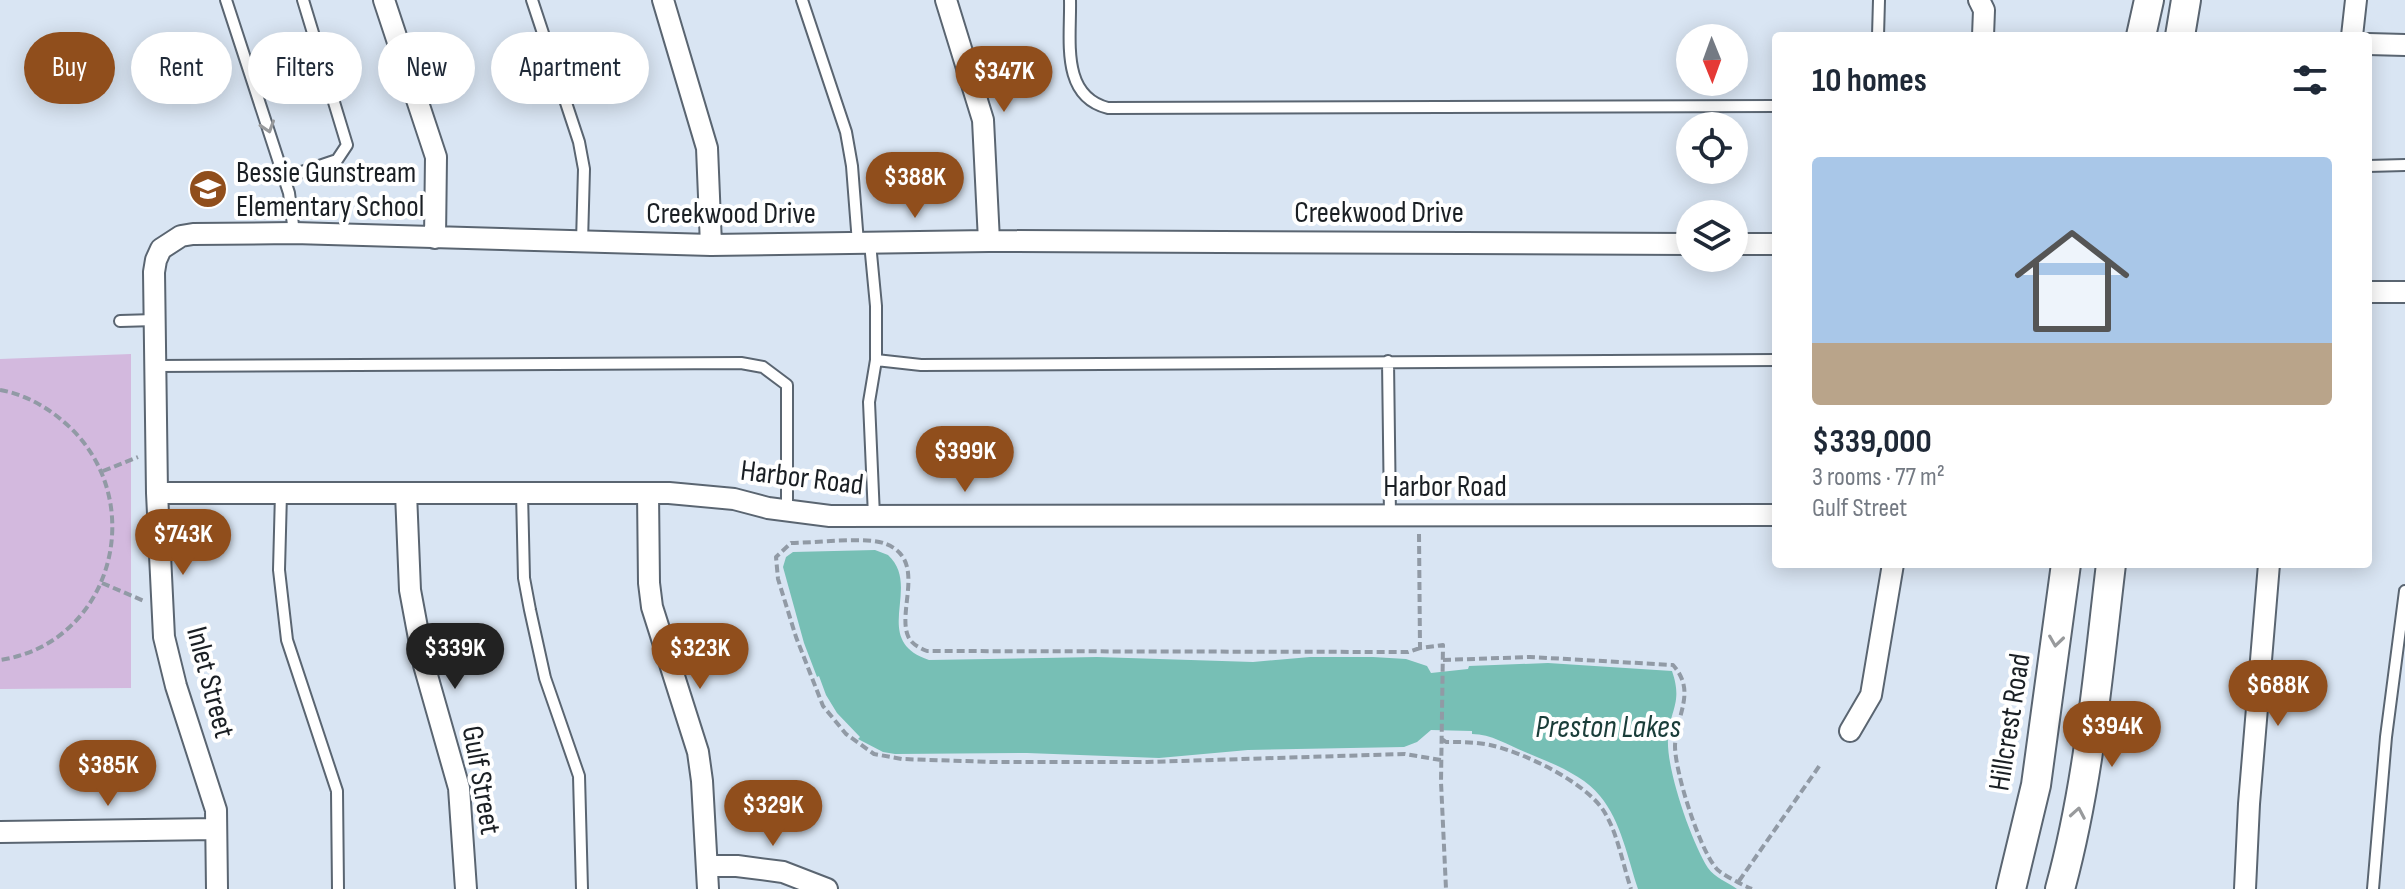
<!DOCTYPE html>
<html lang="en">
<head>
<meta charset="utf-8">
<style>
  body { margin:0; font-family:"Sofia Sans Condensed",sans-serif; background:#f6f6f7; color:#1f2937; height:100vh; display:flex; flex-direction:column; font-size:30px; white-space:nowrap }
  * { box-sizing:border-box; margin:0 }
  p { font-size:26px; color:#747a83 }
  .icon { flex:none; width:44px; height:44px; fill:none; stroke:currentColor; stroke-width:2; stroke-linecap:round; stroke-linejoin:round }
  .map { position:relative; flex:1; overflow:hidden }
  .sheet { position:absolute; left:1772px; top:32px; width:600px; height:536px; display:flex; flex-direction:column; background:#fff; border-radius:8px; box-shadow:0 4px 20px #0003 }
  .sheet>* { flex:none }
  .banner { position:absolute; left:24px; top:32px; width:760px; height:72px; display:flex; gap:16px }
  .needle { width:52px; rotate:179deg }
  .buttons { position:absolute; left:1676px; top:24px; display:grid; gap:16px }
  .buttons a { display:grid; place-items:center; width:72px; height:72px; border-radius:50%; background:#fff; box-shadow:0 4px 20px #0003; font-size:40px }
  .price { position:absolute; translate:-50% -68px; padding:0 18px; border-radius:28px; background:#904e1c; color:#fff; font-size:26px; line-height:52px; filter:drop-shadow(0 2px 4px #0008) }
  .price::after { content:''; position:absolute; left:50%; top:48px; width:24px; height:18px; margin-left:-12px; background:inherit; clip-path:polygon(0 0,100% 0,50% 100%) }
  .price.on { background:#222; color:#fff }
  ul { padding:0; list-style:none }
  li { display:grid; align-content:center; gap:16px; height:424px; padding:0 40px }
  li+li { border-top:2px solid #e0e1e3 }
  li span { display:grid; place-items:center; height:248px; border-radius:8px; color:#555 }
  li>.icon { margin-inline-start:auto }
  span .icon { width:144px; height:144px; fill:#fffc; stroke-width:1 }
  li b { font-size:34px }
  h2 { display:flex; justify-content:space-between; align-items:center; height:96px; padding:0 40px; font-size:34px }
  .tag { padding:0 28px; border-radius:36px; background:#fff; box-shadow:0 4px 20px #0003; font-size:28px; line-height:72px }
  .tag.on { background:#904e1c; color:#fff }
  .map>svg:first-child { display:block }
  .green { fill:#d3b9de }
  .water { fill:#77bfb5 }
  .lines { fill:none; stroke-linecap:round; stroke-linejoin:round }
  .service-casing { stroke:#5a6571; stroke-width:14 }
  .minor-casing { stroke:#5a6571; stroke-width:24 }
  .secondary-casing { stroke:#5a6571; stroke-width:32 }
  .path { stroke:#919aa5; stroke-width:4; stroke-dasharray:8 4; stroke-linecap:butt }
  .service { stroke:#fff; stroke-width:10 }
  .minor { stroke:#fff; stroke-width:20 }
  .secondary { stroke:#fff; stroke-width:28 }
  .oneway { stroke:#989a9c }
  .labels { text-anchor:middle; stroke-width:8; stroke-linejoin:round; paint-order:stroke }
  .poi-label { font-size:30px; fill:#1a1f24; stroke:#fff; text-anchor:start }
  .street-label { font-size:30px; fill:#1a1f24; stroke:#fff }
  .water-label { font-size:32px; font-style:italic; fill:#1a3d39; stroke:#fff }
</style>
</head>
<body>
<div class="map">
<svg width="2405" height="889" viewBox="0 0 2405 889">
  <rect width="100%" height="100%" fill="#d9e5f3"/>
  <path class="green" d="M131 354V688L0 689V359Z"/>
  <path class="water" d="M875 550 888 555C923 587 869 640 929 660L1097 657 1253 662 1310 657H1373L1406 659 1427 666 1431 673 1468 669 1469 666 1548 663 1672 671C1683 703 1670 709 1668 738 1666 769 1691 841 1708 868 1715 878 1728 882 1737 889H1638C1628 859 1621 821 1600 796 1584 775 1549 762 1525 752 1508 745 1491 734 1472 734V731L1431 730 1417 742 1404 747 1248 750 1159 758 1027 753 895 754 883 752 858 739 860 737 837 713 826 695 819 676 817 677 804 643 783 567 786 557 793 552Z"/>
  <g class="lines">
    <defs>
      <path id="service" d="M226 0 289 193 294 233
        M532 0 579 142 584 169 582 242
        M802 0 846 132 852 166 858 243
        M1070 0C1071 39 1060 96 1108 108L1776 106
        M1878 36 1879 0
        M2368 166 2405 165
        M284 178 337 160 347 145 303 0
        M870 243 876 306V360L921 365 1776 360
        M120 321 155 320
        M1388 361 1390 516
        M155 366 741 363 763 367 787 385V511
        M281 493 279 570 287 640 337 791 338 889
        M522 493 524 578 530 610 545 678 579 776 582 889
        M874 516 869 402 876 360
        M2373 889 2386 737 2405 591"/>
      <path id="minor" d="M384 0 436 157 435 238
        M663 0 707 148 711 245
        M946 0 983 120 989 241
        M1979 0 1984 10 1983 36
        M2352 36 2356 0
        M2368 44 2405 45
        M1734 244H1776
        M2368 292H2405
        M157 493H669L734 499 768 508 830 516 1776 515
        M406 493 410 590 424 665 459 788 466 889
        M648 493 649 583 652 607 698 752 702 781 708 889
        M1850 731 1871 695 1893 564
        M0 832 216 829
        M708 866H737L783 872 827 889
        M217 889 216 810 176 686 164 637 157 493 154 272 156 260 161 249 181 236 193 234 294 233 711 245 989 241 1690 244
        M2245 889 2249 804 2269 564"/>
      <path id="secondary" d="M2141 36 2149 0
        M2180 36 2186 0
        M2011 889 2036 785 2066 564
        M2060 889C2089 783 2098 673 2111 564"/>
    </defs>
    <use href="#service" class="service-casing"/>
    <use href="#minor" class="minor-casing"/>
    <use href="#secondary" class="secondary-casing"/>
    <path class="path" d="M0 390C24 394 47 407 64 422 151 496 115 643 0 660
      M103 471 138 457
      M1419 534 1420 648 1443 645 1441 782 1446 889
      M102 583 144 601
      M1420 648 1408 652 927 651C920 648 911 644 908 636 897 610 927 560 886 544 867 536 814 543 791 543L776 557 778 579 796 637 823 706 846 734 874 754 902 759 993 762H1147L1405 754 1441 760
      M1443 660 1530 657 1673 665C1697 692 1676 714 1675 746 1675 772 1699 848 1716 868 1719 873 1746 887 1752 889
      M1442 739 1446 742C1461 742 1475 742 1490 745 1523 752 1588 783 1605 813 1618 835 1623 865 1631 889
      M1739 881 1820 765"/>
    <use href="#service" class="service"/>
    <use href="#minor" class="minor"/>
    <use href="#secondary" class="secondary"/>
  </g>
  <defs><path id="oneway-chevron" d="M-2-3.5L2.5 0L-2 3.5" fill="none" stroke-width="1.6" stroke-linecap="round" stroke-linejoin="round" transform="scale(2)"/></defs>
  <g class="oneway">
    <use href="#oneway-chevron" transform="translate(268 127) rotate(72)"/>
    <use href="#oneway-chevron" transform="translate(2056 641) rotate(98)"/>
    <use href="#oneway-chevron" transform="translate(2078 813) rotate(-80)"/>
  </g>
  <defs>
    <symbol id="school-disc" viewBox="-11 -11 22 22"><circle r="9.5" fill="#904e1c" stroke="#fff"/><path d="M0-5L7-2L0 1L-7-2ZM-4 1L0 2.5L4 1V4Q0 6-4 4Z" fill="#fff"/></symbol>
  </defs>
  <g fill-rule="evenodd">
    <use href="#school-disc" x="186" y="167" width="44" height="44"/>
  </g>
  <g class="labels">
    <g class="poi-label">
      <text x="236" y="182">Bessie Gunstream<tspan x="236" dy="34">Elementary School</tspan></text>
    </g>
    <g class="street-label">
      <text x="1379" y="222">Creekwood Drive</text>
      <text x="731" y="223">Creekwood Drive</text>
      <text transform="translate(802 477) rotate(7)" y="10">Harbor Road</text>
      <text x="1445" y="496">Harbor Road</text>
      <text transform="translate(211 682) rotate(75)" y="10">Inlet Street</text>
      <text transform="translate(2009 722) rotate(-81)" y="10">Hillcrest Road</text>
      <text transform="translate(482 780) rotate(80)" y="10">Gulf Street</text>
    </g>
    <g class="water-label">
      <text x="1608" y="737">Preston Lakes</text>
    </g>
  </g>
</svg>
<div class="buttons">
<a><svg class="needle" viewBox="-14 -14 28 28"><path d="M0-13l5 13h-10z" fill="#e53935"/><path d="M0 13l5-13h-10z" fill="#747a83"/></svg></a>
<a><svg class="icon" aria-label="locate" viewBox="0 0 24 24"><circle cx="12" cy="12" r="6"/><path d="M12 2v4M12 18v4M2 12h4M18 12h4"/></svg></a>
<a><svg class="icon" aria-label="layers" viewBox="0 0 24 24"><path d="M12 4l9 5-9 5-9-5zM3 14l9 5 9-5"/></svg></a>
</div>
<b class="price" style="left:1004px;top:114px">$347K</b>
<b class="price" style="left:915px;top:220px">$388K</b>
<b class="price" style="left:965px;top:494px">$399K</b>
<b class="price" style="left:183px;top:577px">$743K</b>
<b class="price on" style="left:455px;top:691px">$339K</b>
<b class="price" style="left:700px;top:691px">$323K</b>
<b class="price" style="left:2278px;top:728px">$688K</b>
<b class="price" style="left:2112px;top:769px">$394K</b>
<b class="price" style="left:108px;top:808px">$385K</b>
<b class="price" style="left:773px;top:848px">$329K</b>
<div class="banner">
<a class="tag on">Buy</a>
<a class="tag">Rent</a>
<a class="tag">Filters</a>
<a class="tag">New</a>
<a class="tag">Apartment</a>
</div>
<section class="sheet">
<h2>10 homes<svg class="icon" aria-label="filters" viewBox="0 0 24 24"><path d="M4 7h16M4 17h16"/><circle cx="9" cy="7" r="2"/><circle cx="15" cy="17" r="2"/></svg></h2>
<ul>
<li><span style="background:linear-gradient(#a9c7e8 75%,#b9a48a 0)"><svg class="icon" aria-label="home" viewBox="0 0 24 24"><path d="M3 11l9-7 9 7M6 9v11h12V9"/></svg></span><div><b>$339,000</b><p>3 rooms · 77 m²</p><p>Gulf Street</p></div></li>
</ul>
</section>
</div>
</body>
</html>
